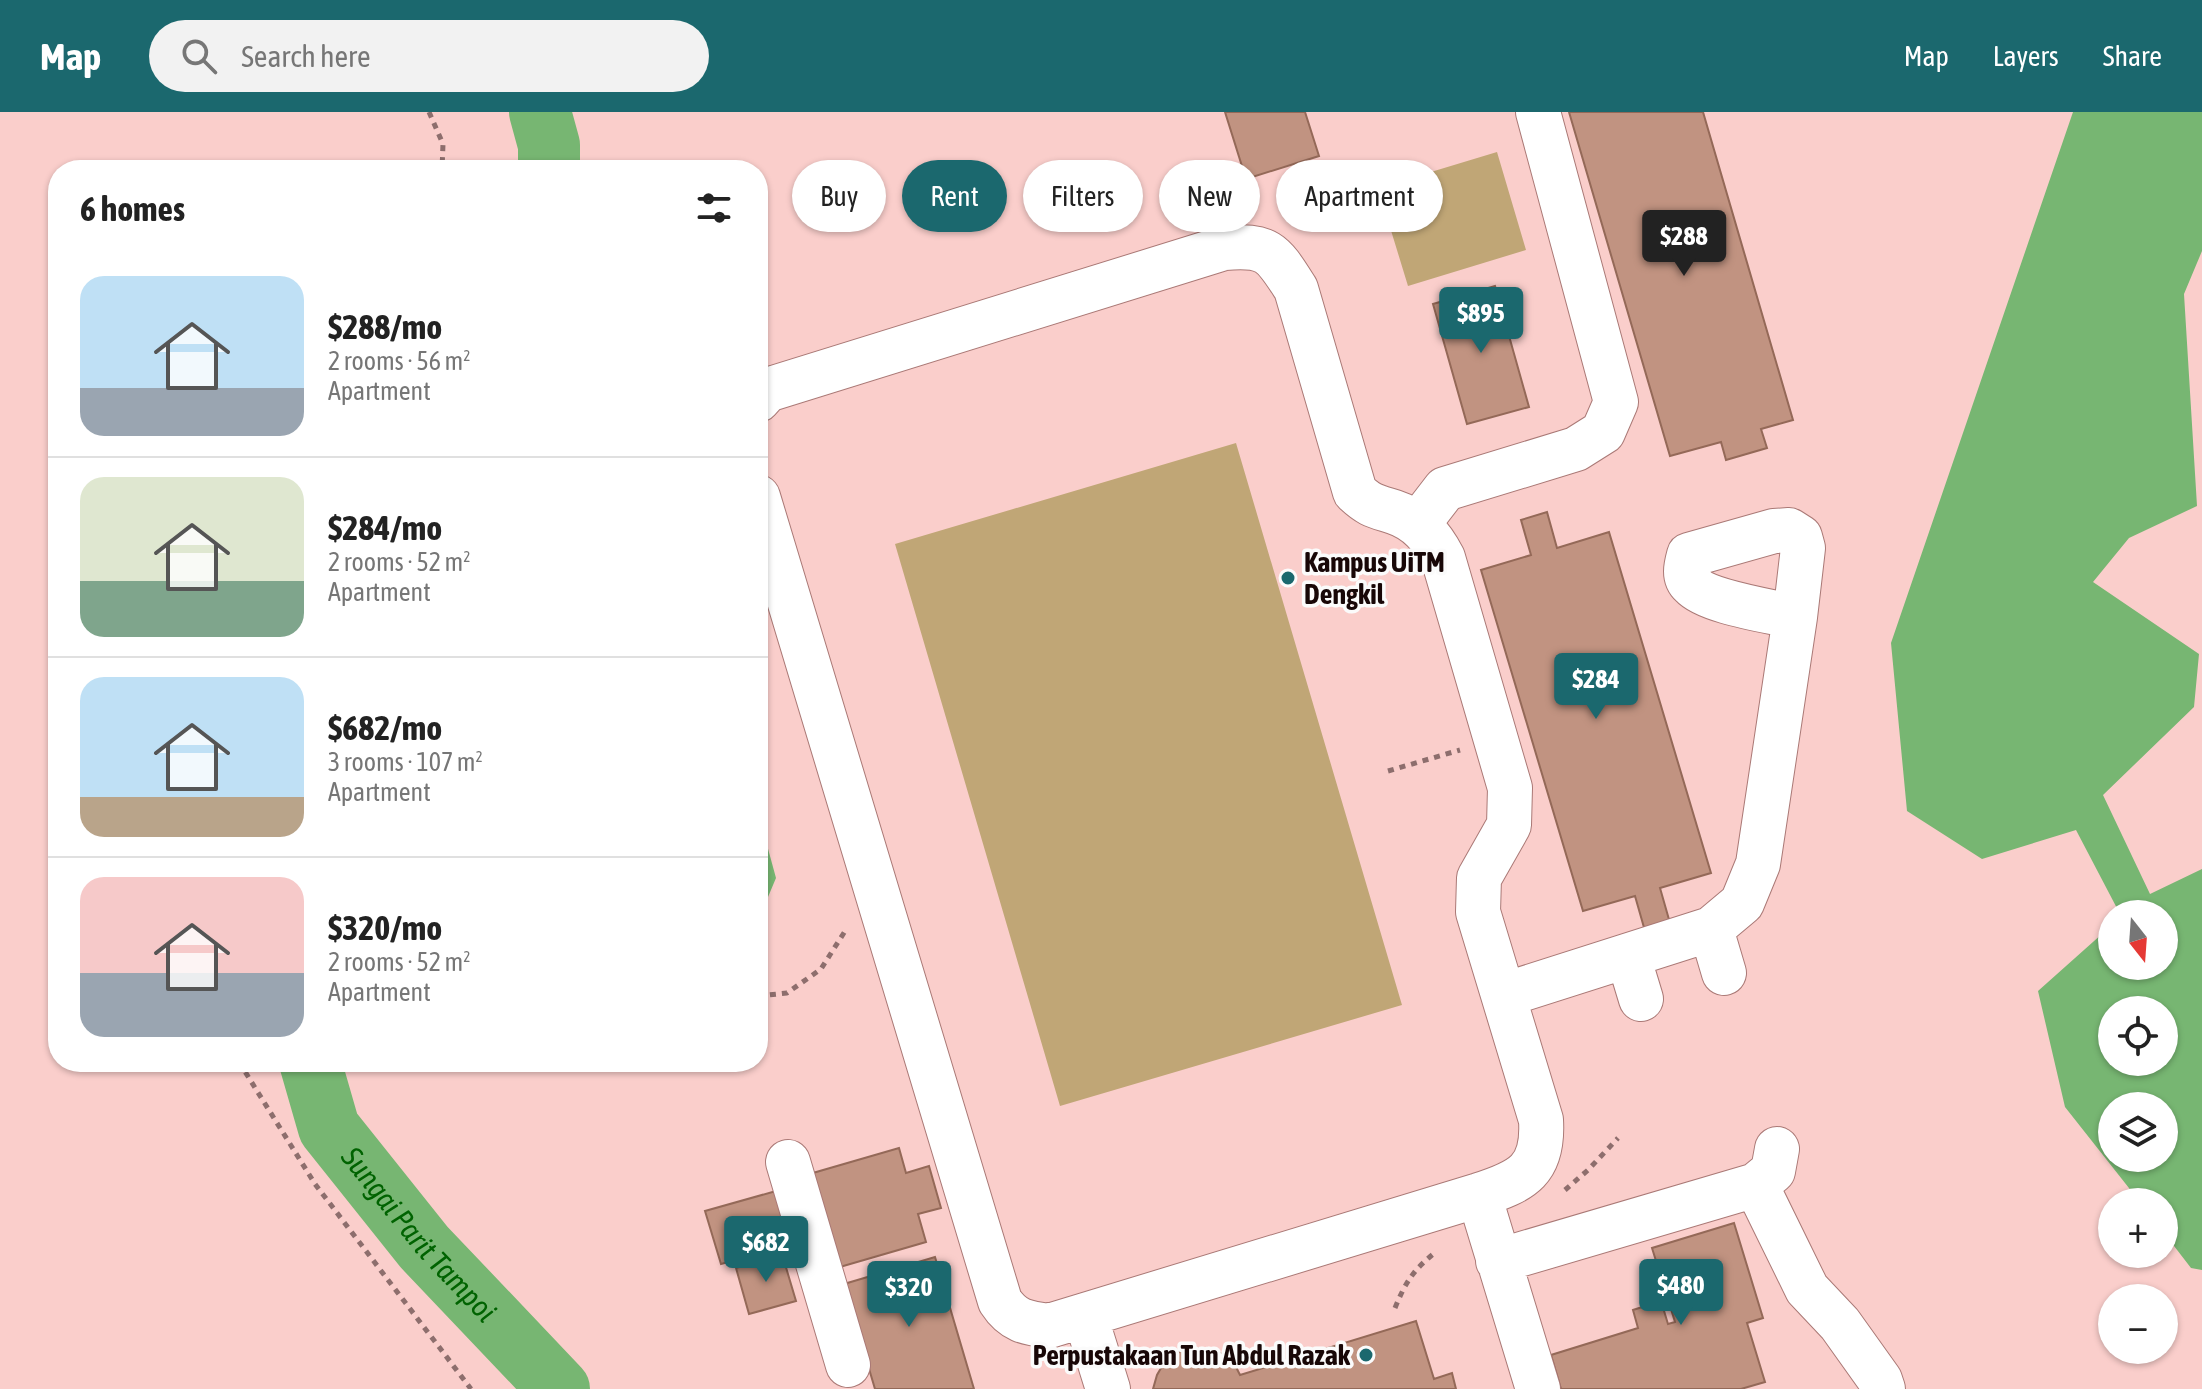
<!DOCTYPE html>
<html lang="en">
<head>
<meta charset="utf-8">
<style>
  body { margin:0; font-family:"Asap Condensed",sans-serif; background:#f2f2f2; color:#222; height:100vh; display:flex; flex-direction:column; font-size:30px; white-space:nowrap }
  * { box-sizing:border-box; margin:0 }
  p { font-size:26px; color:#767676 }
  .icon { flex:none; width:44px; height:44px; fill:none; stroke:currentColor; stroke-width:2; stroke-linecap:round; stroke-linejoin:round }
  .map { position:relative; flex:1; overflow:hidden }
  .details { position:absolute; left:48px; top:48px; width:720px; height:912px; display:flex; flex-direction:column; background:#fff; border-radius:32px; box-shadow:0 2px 6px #0004 }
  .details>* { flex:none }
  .top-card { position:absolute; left:792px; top:48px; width:760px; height:72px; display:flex; gap:16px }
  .needle { width:52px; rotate:163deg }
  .controls { position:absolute; left:2098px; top:788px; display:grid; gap:16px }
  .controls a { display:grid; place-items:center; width:80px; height:80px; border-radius:50%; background:#fff; box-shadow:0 2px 6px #0004; font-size:40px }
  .price { position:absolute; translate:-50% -68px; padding:0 18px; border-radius:8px; background:#1b686e; color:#fff; font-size:26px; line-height:52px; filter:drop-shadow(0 2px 4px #0008) }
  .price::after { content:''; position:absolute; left:50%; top:48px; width:24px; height:18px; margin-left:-12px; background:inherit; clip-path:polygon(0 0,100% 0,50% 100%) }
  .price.selected { background:#222; color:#fff }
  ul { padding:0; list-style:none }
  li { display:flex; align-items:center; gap:24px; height:200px; padding:0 32px }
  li+li { border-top:2px solid #e0e0e0 }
  li span { display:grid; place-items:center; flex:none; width:224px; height:160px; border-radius:24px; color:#555 }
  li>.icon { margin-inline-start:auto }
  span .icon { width:96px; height:96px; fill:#fffc; stroke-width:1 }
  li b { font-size:34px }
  h2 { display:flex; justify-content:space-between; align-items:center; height:96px; padding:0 32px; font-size:34px }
  .tag { padding:0 28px; border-radius:36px; background:#fff; box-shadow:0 2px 6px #0004; font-size:28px; line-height:72px }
  .tag.selected { background:#1b686e; color:#fff }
  header { display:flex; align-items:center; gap:48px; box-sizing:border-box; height:112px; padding:0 40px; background:#1b686e; color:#fff }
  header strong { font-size:38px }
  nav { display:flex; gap:44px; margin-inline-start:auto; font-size:28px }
  .search { width:560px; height:72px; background:#f2f2f2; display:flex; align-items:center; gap:20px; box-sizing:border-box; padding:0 28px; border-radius:44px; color:#767676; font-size:30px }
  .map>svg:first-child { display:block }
  .green { fill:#c0a676 }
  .water { fill:#77b672; fill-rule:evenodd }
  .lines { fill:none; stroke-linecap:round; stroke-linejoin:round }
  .river { stroke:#77b672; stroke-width:62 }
  .building { fill:#c19381; stroke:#946958; stroke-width:2 }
  .minor-casing { stroke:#aa7976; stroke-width:46 }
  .path { stroke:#8d6e6d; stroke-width:5; stroke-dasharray:6 6; stroke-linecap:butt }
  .minor { stroke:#fff; stroke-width:44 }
  .poi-dot { fill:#1b686e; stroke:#fbfbfb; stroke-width:3 }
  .labels { text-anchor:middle; stroke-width:7; stroke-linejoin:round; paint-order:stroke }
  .poi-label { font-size:28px; font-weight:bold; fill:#180707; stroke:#fbfbfb; text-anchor:start }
  .water-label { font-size:30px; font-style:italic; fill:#006301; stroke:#fbfbfb }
</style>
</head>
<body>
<header>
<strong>Map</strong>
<div class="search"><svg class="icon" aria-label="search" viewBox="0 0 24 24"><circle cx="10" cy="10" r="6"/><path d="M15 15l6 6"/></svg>Search here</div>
<nav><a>Map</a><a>Layers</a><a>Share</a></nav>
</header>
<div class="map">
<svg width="2202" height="1277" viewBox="0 0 2202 1277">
  <rect width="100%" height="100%" fill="#facecb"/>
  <path class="green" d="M1497 40 1526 138 1408 174 1378 76Z
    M1236 331 1402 893 1060 994 895 432Z"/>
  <path class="water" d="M2073 0H2202V139L2184 182 2197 394 2129 426 2093 470 2199 542 2194 595 2103 683 2150 782 2202 757V1158L2191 1156 2164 1121V1090H2140L2065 995 2038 879 2112 813V854H2164V802H2120L2076 718 1982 747 1907 699 1891 531ZM2112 898H2164V950H2112ZM2112 994H2164V1046H2112Z
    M758 700 776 766 768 785 758 791Z"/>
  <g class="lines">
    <g class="river">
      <path d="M540 0 549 33V58"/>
      <path id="s1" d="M310 950 329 1016 424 1135 559 1277"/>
    </g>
  </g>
  <path class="building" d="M1225 0H1305L1319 44 1246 67Z
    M1569 0H1703L1793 308 1761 317 1767 336 1726 348 1721 330 1670 344Z
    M1495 174 1529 295 1467 312 1433 192Z
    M1547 400 1557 436 1609 420 1711 761 1660 776 1670 811 1645 819 1635 784 1583 799 1481 458 1531 443 1521 408Z
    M899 1036 906 1061 929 1054 941 1096 918 1102 926 1130 833 1157 806 1063Z
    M776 1079 792 1132 721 1152 705 1099Z
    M1734 1111 1763 1206 1747 1211 1765 1270 1741 1277H1561L1551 1243 1638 1216 1633 1198 1661 1189 1668 1212 1675 1210 1652 1136Z
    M782 1142 796 1189 749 1202 736 1156Z
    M935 1145 974 1277H875L844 1172Z
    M1416 1209 1434 1267 1452 1261 1456 1277H1153L1157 1263 1164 1251 1178 1240 1188 1236 1208 1237 1219 1240 1235 1253 1240 1263Z"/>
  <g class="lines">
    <defs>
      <path id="minor" d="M758 288 767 278 1224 136C1269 132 1273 141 1296 177L1355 380C1370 394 1375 394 1394 400 1418 408 1432 425 1443 446L1510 676 1509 713 1479 766 1478 800 1541 1008C1544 1058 1523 1069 1479 1083L1538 1277
        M758 385 1000 1189C1013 1209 1026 1211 1049 1214L1479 1083
        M1418 412 1445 377 1576 337 1603 320 1616 290 1538 0
        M1711 817 1724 861
        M1628 844 1641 887
        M1504 883 1711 817 1742 791 1758 752 1795 505 1803 436 1800 425 1789 418 1774 419 1689 443C1686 454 1683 465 1692 473 1707 490 1771 499 1795 505
        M788 1050 848 1253
        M1756 1073 1807 1177 1840 1212 1880 1268 1883 1277
        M1498 1149 1756 1073 1773 1059 1777 1037
        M1085 1203 1108 1277"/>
    </defs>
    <use href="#minor" class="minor-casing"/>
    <path class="path" d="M429 0 443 32 442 58
      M1388 659 1460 638
      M758 884 787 881 821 857 847 816
      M239 950 315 1072 471 1277
      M1565 1078 1588 1058 1618 1026
      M1395 1196C1406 1169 1414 1157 1437 1139"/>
    <use href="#minor" class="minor"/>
  </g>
  <g class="poi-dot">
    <circle cx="1288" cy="466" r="8"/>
    <circle cx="1366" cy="1243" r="8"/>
  </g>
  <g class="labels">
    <g class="poi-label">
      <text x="1304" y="460">Kampus UiTM<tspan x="1304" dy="32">Dengkil</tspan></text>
      <text x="1350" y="1253" text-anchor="end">Perpustakaan Tun Abdul Razak</text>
    </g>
    <g class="water-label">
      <text dy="10" stroke="none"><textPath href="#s1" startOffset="208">Sungai Parit Tampoi</textPath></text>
    </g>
  </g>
</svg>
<div class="controls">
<a><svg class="needle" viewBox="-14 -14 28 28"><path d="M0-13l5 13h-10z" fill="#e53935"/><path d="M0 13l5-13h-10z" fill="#767676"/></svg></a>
<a><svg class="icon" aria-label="locate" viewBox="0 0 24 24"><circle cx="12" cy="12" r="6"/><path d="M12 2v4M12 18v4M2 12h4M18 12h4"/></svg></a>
<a><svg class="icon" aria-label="layers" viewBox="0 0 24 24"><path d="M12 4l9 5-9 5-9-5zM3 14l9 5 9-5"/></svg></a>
<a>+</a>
<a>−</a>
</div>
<b class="price selected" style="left:1684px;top:166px">$288</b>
<b class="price" style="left:1481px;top:243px">$895</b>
<b class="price" style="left:1596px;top:609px">$284</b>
<b class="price" style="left:766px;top:1172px">$682</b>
<b class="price" style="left:1681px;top:1215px">$480</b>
<b class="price" style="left:909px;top:1217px">$320</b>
<div class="top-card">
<a class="tag">Buy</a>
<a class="tag selected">Rent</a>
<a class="tag">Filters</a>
<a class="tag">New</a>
<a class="tag">Apartment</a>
</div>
<section class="details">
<h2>6 homes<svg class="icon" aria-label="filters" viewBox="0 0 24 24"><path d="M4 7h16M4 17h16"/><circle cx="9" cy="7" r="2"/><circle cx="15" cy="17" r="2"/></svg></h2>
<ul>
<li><span style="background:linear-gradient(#bfe0f5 70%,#9aa5b1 0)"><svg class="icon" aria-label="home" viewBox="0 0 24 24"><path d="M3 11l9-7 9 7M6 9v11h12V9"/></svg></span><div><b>$288/mo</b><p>2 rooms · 56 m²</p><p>Apartment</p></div></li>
<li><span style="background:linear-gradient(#dfe7d0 65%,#7fa58c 0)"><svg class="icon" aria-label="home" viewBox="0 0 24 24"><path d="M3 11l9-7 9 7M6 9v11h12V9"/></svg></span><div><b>$284/mo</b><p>2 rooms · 52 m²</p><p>Apartment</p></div></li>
<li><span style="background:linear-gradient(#bfe0f5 75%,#b9a48a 0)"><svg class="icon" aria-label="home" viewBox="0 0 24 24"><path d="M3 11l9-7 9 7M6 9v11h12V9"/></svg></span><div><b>$682/mo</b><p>3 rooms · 107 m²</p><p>Apartment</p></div></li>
<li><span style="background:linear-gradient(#f6c9c9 60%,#9aa5b1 0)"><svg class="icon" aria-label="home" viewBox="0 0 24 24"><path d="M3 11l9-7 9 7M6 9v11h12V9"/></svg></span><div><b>$320/mo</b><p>2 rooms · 52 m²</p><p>Apartment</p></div></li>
</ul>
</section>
</div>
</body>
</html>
